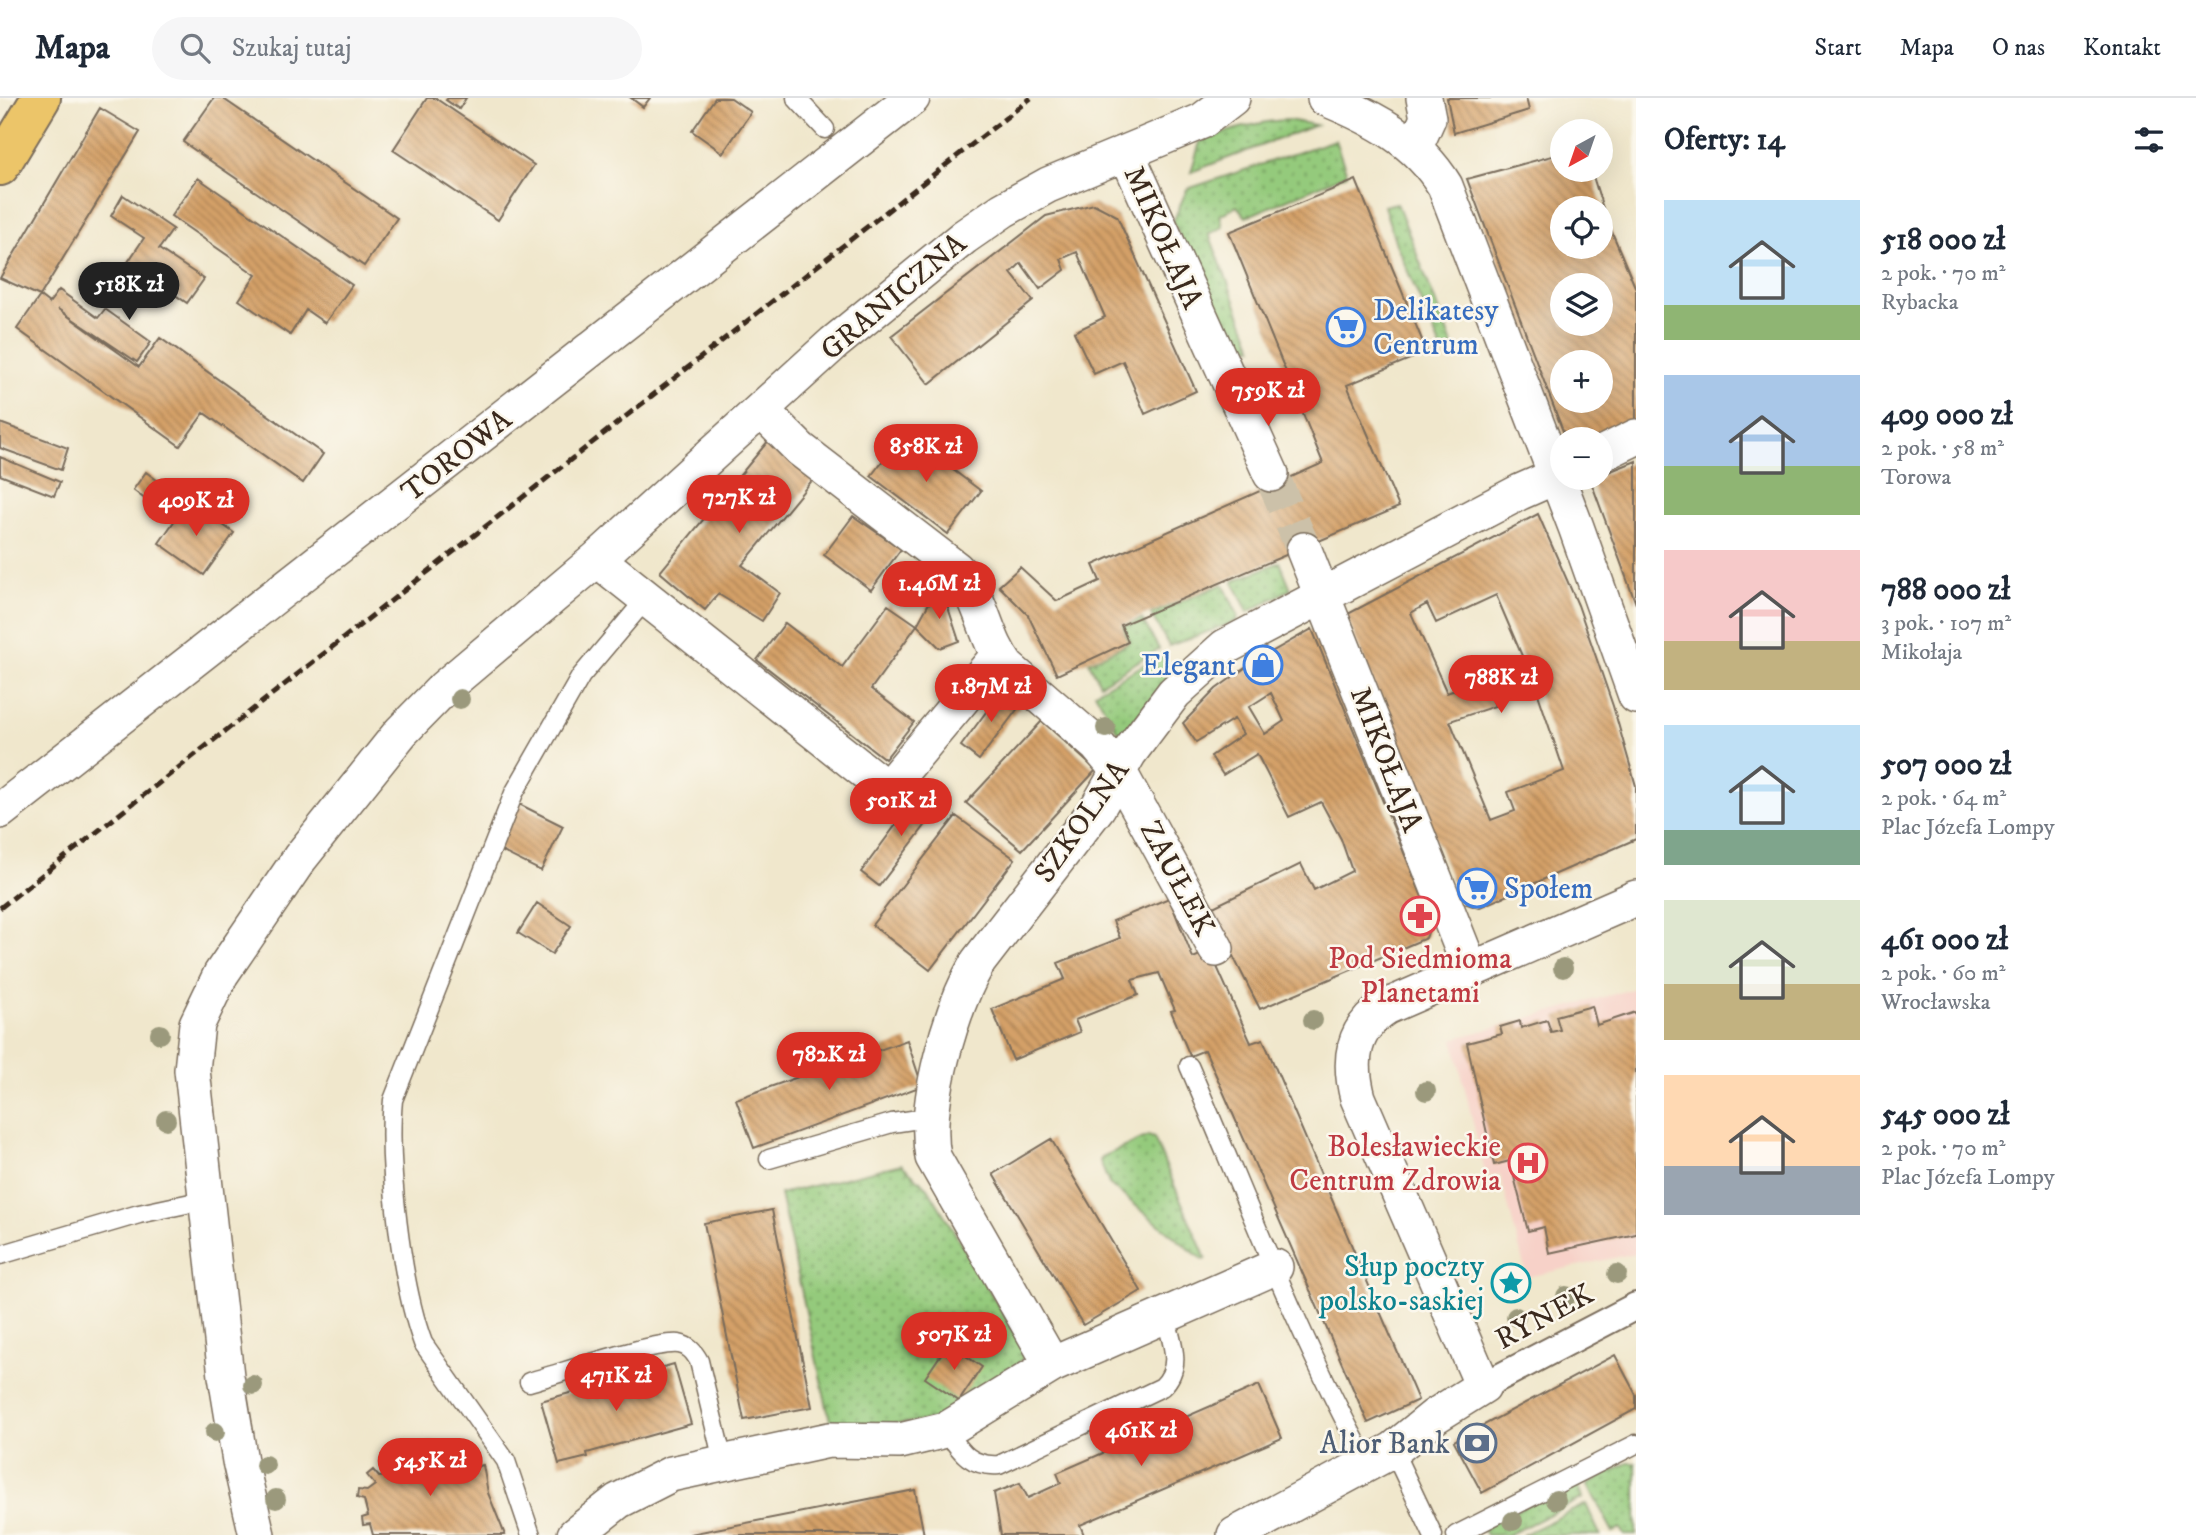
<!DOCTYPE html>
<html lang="pl">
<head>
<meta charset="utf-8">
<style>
  body { margin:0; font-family:"IM FELL DW Pica",serif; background:#f6f6f7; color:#1f2937; height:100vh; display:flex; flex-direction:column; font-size:26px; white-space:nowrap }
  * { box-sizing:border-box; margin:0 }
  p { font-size:23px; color:#747a83 }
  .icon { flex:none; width:38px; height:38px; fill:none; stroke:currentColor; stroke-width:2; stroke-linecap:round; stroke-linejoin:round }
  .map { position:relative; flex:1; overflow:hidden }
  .drawer { display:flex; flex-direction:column; background:#fff; width:560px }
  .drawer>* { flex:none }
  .needle { width:46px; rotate:220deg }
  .tools { position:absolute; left:1550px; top:21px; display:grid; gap:14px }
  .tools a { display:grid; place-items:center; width:63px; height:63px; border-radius:50%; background:#fff; box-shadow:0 7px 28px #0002; font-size:35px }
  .price { position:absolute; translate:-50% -60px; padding:0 16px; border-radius:24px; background:#d93025; color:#fff; font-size:23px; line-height:46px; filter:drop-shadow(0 2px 4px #0008) }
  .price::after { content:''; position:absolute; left:50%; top:42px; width:21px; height:16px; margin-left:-10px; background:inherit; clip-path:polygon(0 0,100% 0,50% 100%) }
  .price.on { background:#222; color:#fff }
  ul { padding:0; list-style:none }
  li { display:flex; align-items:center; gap:21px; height:175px; padding:0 28px }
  li span { display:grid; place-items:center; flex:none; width:196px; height:140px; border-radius:0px; color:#555 }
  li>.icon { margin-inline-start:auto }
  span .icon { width:84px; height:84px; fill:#fffc; stroke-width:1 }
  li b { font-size:30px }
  h2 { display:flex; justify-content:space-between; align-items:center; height:84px; padding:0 28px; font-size:30px }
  header { display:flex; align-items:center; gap:42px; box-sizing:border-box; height:98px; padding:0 35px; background:#fff; border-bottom:2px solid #e0e1e3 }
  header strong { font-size:33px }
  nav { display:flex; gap:38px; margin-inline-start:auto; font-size:24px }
  .search { width:490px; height:63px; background:#f6f6f7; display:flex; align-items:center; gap:18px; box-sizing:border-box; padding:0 24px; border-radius:38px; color:#747a83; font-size:26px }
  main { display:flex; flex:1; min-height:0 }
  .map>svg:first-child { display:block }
  .built { fill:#f7d1c8 }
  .grass { fill:url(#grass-dots); stroke:#687a4d; stroke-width:2 }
  .building { fill:url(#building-back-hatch); fill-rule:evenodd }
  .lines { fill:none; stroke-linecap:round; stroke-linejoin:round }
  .minor-tunnel { stroke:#ccc1a9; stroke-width:35; stroke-dasharray:35 18; stroke-linecap:butt }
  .service-casing { stroke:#7a6c5b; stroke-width:21 }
  .pedestrian-casing { stroke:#7a6c5b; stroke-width:30 }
  .minor-casing { stroke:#7a6c5b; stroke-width:38 }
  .primary-casing { stroke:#7a6c5b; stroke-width:42 }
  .service { stroke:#fff; stroke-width:18 }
  .pedestrian { stroke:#fff; stroke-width:26 }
  .minor { stroke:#fff; stroke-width:35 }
  .primary { stroke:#ecc569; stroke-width:38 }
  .rail { stroke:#3b2a1e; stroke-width:5; stroke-dasharray:10 5; stroke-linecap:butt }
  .tree { fill:#9b997c }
  .labels { text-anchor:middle; stroke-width:5; stroke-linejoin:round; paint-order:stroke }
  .street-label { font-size:30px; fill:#3b2a1e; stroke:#fbf7ec }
  .shop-label { font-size:30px; fill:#366cbe; stroke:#fbf7ec; text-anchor:start }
  .health-label { font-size:30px; fill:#be3a42; stroke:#fbf7ec }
  .culture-label { font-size:30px; fill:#0d838f; stroke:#fbf7ec; text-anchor:end }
  .service-label { font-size:30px; fill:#4e5e75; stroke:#fbf7ec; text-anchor:end }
</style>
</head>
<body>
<header>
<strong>Mapa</strong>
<div class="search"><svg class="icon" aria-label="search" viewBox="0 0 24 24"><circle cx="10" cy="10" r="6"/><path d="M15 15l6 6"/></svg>Szukaj tutaj</div>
<nav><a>Start</a><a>Mapa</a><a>O nas</a><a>Kontakt</a></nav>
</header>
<main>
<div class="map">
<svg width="1636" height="1437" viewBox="0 0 1636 1437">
  <defs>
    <pattern id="grass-dots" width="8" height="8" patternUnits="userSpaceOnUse" patternTransform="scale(1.75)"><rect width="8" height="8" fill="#94ca7c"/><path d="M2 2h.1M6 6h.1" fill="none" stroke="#7aa465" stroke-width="1.8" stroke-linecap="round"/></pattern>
    <pattern id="building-back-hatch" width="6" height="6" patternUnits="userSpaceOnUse" patternTransform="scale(1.75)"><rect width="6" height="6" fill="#d4a068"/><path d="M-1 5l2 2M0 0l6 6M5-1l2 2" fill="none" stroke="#ad8355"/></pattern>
  </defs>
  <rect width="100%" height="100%" fill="#fbf7ec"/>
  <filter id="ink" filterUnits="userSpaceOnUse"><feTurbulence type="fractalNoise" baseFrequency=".0143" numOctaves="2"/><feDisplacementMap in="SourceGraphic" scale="14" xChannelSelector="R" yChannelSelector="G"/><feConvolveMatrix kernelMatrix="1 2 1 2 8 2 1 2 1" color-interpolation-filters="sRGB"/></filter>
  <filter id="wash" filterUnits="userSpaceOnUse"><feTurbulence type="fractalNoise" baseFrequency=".00686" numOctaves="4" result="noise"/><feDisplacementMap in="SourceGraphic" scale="28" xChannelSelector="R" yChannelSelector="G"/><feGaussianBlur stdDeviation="1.57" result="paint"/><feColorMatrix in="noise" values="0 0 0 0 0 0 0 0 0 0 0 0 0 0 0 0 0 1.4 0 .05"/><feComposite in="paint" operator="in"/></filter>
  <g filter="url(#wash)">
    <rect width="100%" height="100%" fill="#f0e7cc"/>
    <path class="built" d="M1636 890V1155L1527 1179 1500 1076 1486 1079 1453 941Z"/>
    <path class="grass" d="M1288 22 1316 27 1191 74 1200 44C1229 32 1257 23 1288 22Z
      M1335 42 1347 76 1246 119 1237 108 1220 117 1223 129 1209 136 1253 249 1233 250 1173 124 1187 91Z
      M1397 105 1453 249 1442 253 1396 146 1384 108Z
      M1280 464 1291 491 1248 514 1233 483Z
      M1223 486 1238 517 1237 523 1169 548 1151 516Z
      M1142 521 1159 551 1100 586 1089 564 1129 545 1123 528Z
      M1161 557 1171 576 1124 635 1117 633 1095 594Z
      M1148 1038 1154 1040 1206 1161 1203 1162 1109 1086 1100 1063 1102 1059Z
      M901 1066 928 1090 1026 1254 1020 1264 981 1301 955 1320 832 1332 780 1096Z
      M1628 1365H1636V1437H1624L1620 1430 1613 1434 1587 1386Z
      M1576 1382 1583 1400 1508 1437H1486L1482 1430Z
      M1586 1406 1600 1437H1522Z"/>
    <g id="blocks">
      <path class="building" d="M214 0H222L397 120 364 168 183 44Z
        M427 0H435L534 67 498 122 393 52Z
        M448 0H466L459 11 446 2Z
        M631 0H650L643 9Z
        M715 0H731L751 14 723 55 692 33Z
        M1447 0H1526L1529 12 1454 35Z
        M100 10 140 34 40 198 49 205 59 192 98 220 105 211 151 244 137 264 58 211 139 269 160 240 323 356 303 385 204 315 180 348 17 231 40 198 0 180Z
        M1563 55V72H1591L1606 120 1636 191V321L1597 341H1566L1467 81ZM1563 110H1601V149H1563ZM1563 187H1601V226H1563ZM1563 264H1601V303H1563Z
        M198 80 352 187 325 225 306 212 290 237 239 202 256 177 171 118Z
        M1356 82 1427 254 1347 287 1399 409 1121 527 1128 544 1057 577 1028 517 999 488 1020 469 1057 503 1100 483 1093 467 1323 365 1229 134Z
        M123 97 173 131 159 151 204 181 187 205 128 164 144 140 111 118Z
        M1094 106 1117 118 1196 293 1145 316 1123 263 1094 276 1074 234 1105 219 1077 154 1061 161 1065 172 1040 191 1021 165 1011 175 1033 203 929 286 891 238 1046 118Z
        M0 325 68 350 61 372 0 350Z
        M904 335 981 393 948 436 871 378Z
        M769 342 815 379 742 467 780 495 762 523 718 496 705 512 660 474Z
        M0 359 60 384 54 398 0 377Z
        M1636 363V506L1590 381 1601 380V377Z
        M146 374 181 400 167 418 133 392Z
        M189 402 234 435 204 477 159 445Z
        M1538 416 1578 507 1613 608 1636 688V741L1478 810 1461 804 1346 517ZM1496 497 1537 593 1564 673 1508 694 1515 713 1491 722 1450 623 1495 608 1485 581 1447 595 1411 515 1427 506 1436 525Z
        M853 418 901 451 871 492 824 457Z
        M940 485 959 543 940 550 917 527Z
        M888 507 917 527 871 591 914 624 885 661 757 562 785 525 842 569Z
        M1312 531 1432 823 1426 840 1260 911 1209 811 1301 766 1314 792 1352 773 1341 741 1321 704 1289 719 1257 656 1223 677 1211 658 1243 636 1234 621 1196 644 1183 625 1216 591 1252 565ZM1271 595 1284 623 1265 636 1249 609Z
        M1003 591 1022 605 979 662 961 648Z
        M1042 623 1096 672 1022 752 966 705Z
        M921 693 940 708 879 788 861 774Z
        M519 706 563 728 541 773 497 751Z
        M956 718 1015 761 930 872 872 827Z
        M1169 800 1193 860 1210 853 1251 945 1263 941 1418 1302 1368 1325 1205 952 1190 958 1171 913 1175 912 1159 875 1132 882 1138 897 1075 922 1080 934 1013 962 992 911 1065 881 1058 865 1120 840 1113 823Z
        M537 805 571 828 552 856 518 835Z
        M1592 908 1597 927 1636 914V1136L1549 1155 1544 1129 1528 1133 1510 1063 1494 1067 1467 945 1502 936 1500 929 1520 923 1521 930 1547 922 1551 934 1560 932 1556 918Z
        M907 942 922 988 754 1050 736 1001 818 972 817 962 828 949 842 950 849 963Z
        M1051 1041 1141 1193 1083 1227 993 1076Z
        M772 1112 812 1309 744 1322 704 1125Z
        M948 1246 982 1269 959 1303 925 1280Z
        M1615 1257 1636 1297V1311L1482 1395 1454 1343Z
        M674 1266 691 1326 587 1355 588 1359 559 1366 541 1303Z
        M1259 1287 1282 1340 1080 1427 1084 1437H1001L994 1395 1020 1385 1028 1400 1061 1385 1057 1375Z
        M440 1343 445 1366H451L453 1375 483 1367 488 1395 505 1437H373L370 1426 363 1427 362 1420 368 1418 364 1402 357 1400 358 1392 367 1393 375 1387 367 1377 373 1372 379 1379 389 1378 390 1368H408L406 1348Z
        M915 1392 924 1437H690V1436Z"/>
    </g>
  </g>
  <g filter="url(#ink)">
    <use href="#blocks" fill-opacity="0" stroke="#7a6c5b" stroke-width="2"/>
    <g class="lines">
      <path class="minor-tunnel" d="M1271 376 1304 452"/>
      <defs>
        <path id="service" d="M796 0 825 31
          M1189 968C1246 1100 1298 1239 1368 1366
          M769 1061 892 1025 932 1019
          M0 1157 139 1116 205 1102
          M529 1284C559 1276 653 1243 679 1246 689 1248 694 1254 699 1263L723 1363
          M946 1332C961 1354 970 1369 999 1367L1162 1289C1184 1268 1171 1243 1165 1217
          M1393 1352 1433 1437
          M531 1437 506 1363 423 1245C401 1186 387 1064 393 1002L514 695 581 578 646 501
          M1456 1437 1636 1346"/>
        <path id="pedestrian" d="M1483 1288 1636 1208"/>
        <path id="minor" d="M1325 0C1374 20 1417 42 1445 88L1576 429 1636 598
          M1415 49 1428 20 1424 0
          M1127 56 1271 376
          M762 313 800 351 956 471C985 504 983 538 1007 569L1097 647 1118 672 1216 851
          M1601 356 1636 339
          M1304 452 1470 870
          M597 461 887 691 998 558
          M0 713 912 0
          M1052 1267 933 1059C923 1005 951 911 978 864L1098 709 1129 655 1174 595 1225 549 1520 394 1563 375
          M257 1437 240 1363 226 1278 192 972 197 926 221 876 300 760 401 634 444 590 597 461 834 245 964 139 1003 112 1048 87 1202 23 1232 0
          M575 1437 618 1403 671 1376 829 1342 900 1343 946 1332 1052 1267 1275 1169
          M1235 1437 1393 1352 1435 1318 1483 1288 1358 1000C1348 962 1352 931 1386 909L1636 800"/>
        <path id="primary" d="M0 68 41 0"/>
      </defs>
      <use href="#service" class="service-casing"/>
      <use href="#pedestrian" class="pedestrian-casing"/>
      <use href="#minor" class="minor-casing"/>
      <use href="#primary" class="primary-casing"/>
      <use href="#service" class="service"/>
      <use href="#pedestrian" class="pedestrian"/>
      <use href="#minor" class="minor"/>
      <use href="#primary" class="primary"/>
      <path class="rail" d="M0 810 1031 0"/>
    </g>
    <g class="tree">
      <circle cx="460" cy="601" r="10"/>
      <circle cx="1106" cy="630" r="10"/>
      <circle cx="1563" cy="870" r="10"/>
      <circle cx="1313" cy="922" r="10"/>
      <circle cx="160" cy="936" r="10"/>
      <circle cx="1426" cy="993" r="10"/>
      <circle cx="166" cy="1022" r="10"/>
      <circle cx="1617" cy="1176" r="10"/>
      <circle cx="1566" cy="1198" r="10"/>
      <circle cx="1516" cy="1219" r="10"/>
      <circle cx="253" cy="1287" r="10"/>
      <circle cx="215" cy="1334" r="10"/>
      <circle cx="265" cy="1367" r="10"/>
      <circle cx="276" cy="1401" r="10"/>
      <circle cx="1556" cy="1402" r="10"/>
      <circle cx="1513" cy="1423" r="10"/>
    </g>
  </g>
  <defs>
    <symbol id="supermarket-ring" viewBox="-11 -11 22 22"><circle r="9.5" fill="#fbf7ec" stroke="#3f7fe0" stroke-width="1.5"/><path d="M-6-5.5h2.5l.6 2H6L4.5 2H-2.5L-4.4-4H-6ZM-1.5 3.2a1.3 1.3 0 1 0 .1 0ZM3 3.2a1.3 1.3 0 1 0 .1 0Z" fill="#3f7fe0"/></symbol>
    <symbol id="shop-ring" viewBox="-11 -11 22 22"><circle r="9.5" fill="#fbf7ec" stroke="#3f7fe0" stroke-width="1.5"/><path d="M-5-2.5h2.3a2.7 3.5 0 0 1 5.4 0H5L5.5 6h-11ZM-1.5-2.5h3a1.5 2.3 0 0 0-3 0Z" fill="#3f7fe0"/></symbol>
    <symbol id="pharmacy-ring" viewBox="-11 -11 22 22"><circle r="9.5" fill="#fbf7ec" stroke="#e0444e" stroke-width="1.5"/><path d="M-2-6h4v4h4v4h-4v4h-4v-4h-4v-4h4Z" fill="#e0444e"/></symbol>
    <symbol id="hospital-ring" viewBox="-11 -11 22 22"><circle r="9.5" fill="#fbf7ec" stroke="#e0444e" stroke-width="1.5"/><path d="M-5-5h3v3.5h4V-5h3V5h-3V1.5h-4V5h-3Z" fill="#e0444e"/></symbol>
    <symbol id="sight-ring" viewBox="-11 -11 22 22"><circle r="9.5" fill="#fbf7ec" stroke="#0f9aa8" stroke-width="1.5"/><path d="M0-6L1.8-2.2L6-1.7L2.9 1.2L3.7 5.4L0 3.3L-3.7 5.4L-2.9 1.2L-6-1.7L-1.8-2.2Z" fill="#0f9aa8"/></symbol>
    <symbol id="bank-ring" viewBox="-11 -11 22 22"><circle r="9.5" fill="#fbf7ec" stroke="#5c6f8a" stroke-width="1.5"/><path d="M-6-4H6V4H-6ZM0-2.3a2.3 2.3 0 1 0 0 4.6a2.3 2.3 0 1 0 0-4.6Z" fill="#5c6f8a"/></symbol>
  </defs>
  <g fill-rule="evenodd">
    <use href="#supermarket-ring" x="1324" y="207" width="44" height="44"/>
    <use href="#shop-ring" x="1241" y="545" width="44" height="44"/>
    <use href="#supermarket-ring" x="1455" y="768" width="44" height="44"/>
    <use href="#pharmacy-ring" x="1398" y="796" width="44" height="44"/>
    <use href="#hospital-ring" x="1506" y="1043" width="44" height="44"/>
    <use href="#sight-ring" x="1489" y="1163" width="44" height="44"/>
    <use href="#bank-ring" x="1455" y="1323" width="44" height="44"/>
  </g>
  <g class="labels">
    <g class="street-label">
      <text transform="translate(1164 139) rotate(66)" y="10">MIKOŁAJA</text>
      <text transform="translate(893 198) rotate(-40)" y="10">GRANICZNA</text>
      <text transform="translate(456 357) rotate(-38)" y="10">TOROWA</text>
      <text transform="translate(1387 661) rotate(69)" y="10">MIKOŁAJA</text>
      <text transform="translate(1081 723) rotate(-55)" y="10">SZKOLNA</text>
      <text transform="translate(1178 780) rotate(62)" y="10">ZAUŁEK</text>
      <text transform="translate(1544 1218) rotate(-28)" y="10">RYNEK</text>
    </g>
    <g class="shop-label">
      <text x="1373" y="222">Delikatesy<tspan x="1373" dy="34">Centrum</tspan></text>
      <text x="1236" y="577" text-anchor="end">Elegant</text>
      <text x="1504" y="800">Społem</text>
    </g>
    <g class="health-label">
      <text x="1420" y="870">Pod Siedmioma<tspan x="1420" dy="34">Planetami</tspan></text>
      <text x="1501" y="1058" text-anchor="end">Bolesławieckie<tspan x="1501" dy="34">Centrum Zdrowia</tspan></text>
    </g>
    <g class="culture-label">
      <text x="1484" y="1178">Słup poczty<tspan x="1484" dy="34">polsko-saskiej</tspan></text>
    </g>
    <g class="service-label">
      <text x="1450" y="1355">Alior Bank</text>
    </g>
  </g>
</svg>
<div class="tools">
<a><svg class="needle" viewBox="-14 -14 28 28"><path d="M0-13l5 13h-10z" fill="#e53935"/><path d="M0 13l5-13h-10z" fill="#747a83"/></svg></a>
<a><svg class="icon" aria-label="locate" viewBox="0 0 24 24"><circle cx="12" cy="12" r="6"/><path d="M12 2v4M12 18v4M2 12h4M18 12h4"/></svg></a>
<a><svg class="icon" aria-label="layers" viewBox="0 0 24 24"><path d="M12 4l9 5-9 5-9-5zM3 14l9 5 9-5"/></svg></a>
<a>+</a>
<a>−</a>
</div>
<b class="price on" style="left:129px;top:224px">518K zł</b>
<b class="price" style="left:1268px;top:330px">759K zł</b>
<b class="price" style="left:926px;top:386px">858K zł</b>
<b class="price" style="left:739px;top:437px">727K zł</b>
<b class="price" style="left:196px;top:440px">409K zł</b>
<b class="price" style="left:939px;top:523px">1.46M zł</b>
<b class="price" style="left:1501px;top:617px">788K zł</b>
<b class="price" style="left:991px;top:626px">1.87M zł</b>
<b class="price" style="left:901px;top:740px">501K zł</b>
<b class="price" style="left:829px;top:994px">782K zł</b>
<b class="price" style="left:954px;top:1274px">507K zł</b>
<b class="price" style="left:616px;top:1315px">471K zł</b>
<b class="price" style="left:1141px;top:1370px">461K zł</b>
<b class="price" style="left:430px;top:1400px">545K zł</b>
</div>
<section class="drawer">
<h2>Oferty: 14<svg class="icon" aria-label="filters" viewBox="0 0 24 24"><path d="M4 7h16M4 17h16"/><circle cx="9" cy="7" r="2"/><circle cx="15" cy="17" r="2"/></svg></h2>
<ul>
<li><span style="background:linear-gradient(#bfe0f5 75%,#8fb573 0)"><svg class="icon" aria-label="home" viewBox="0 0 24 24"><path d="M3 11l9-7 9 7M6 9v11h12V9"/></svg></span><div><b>518 000 zł</b><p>2 pok. · 70 m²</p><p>Rybacka</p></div></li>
<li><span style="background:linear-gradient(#a9c7e8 65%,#8fb573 0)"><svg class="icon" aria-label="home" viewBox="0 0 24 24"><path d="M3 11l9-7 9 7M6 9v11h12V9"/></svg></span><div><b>409 000 zł</b><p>2 pok. · 58 m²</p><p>Torowa</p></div></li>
<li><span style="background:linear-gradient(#f6c9c9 65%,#c2b280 0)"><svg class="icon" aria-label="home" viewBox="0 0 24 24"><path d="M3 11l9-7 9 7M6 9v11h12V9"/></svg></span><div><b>788 000 zł</b><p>3 pok. · 107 m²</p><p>Mikołaja</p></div></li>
<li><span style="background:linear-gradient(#bfe0f5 75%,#7fa58c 0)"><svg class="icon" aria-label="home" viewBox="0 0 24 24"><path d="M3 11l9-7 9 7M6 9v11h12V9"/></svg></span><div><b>507 000 zł</b><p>2 pok. · 64 m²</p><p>Plac Józefa Lompy</p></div></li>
<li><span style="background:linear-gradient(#dfe7d0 60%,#c2b280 0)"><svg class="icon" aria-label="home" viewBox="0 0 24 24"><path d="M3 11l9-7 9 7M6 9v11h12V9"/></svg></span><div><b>461 000 zł</b><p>2 pok. · 60 m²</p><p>Wrocławska</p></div></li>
<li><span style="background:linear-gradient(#ffd9b3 65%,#9aa5b1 0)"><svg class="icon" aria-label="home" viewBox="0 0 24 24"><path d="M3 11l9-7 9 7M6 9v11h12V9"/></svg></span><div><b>545 000 zł</b><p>2 pok. · 70 m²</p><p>Plac Józefa Lompy</p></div></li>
</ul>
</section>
</main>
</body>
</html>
